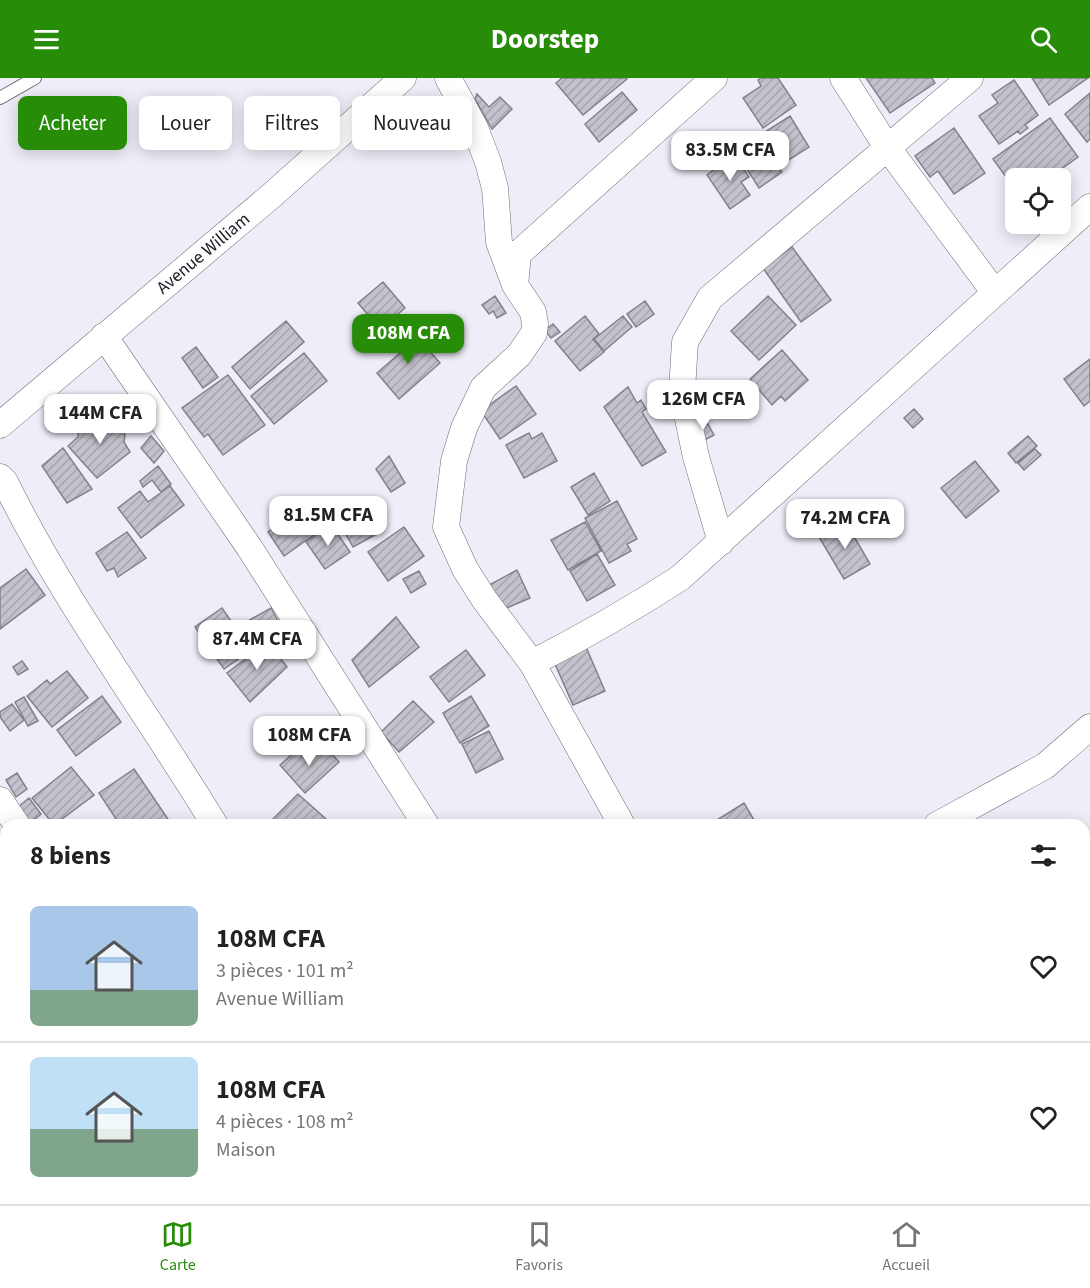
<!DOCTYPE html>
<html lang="fr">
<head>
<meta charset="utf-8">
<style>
  body { margin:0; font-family:"Source Sans 3",sans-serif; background:#f2f2f2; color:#222; height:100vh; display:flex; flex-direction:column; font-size:22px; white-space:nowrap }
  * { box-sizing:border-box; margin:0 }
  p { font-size:20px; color:#767676 }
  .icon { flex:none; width:33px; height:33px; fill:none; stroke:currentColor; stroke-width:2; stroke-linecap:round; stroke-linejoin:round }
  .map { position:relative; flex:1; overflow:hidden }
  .details { position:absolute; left:0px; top:741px; width:1090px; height:386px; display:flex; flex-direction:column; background:#fff; border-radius:18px 18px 0 0; box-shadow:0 3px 15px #0003 }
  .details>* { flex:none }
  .hud { position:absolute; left:18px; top:18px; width:600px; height:54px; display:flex; gap:12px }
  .tools { position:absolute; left:1005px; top:90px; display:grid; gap:12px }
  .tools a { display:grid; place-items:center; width:66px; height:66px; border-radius:9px; background:#fff; box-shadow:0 3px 15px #0003; font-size:30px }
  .price { position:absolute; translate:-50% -51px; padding:0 14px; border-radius:12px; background:#fff; color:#222; font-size:20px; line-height:39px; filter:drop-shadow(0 2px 3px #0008) }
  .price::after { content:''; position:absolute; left:50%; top:36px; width:18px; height:14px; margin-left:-9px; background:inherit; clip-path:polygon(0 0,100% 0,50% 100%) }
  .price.on { background:#278d09; color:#fff }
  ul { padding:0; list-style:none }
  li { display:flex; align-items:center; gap:18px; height:150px; padding:0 30px }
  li+li { border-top:2px solid #e0e0e0 }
  li span { display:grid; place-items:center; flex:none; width:168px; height:120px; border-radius:9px; color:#555 }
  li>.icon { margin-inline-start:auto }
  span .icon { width:72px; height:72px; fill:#fffc; stroke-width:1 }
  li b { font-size:26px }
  h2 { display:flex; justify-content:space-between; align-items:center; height:72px; padding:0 30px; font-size:26px }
  .tag { padding:0 21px; border-radius:9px; background:#fff; box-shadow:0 3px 15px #0003; font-size:21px; line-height:54px }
  .tag.on { background:#278d09; color:#fff }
  header { display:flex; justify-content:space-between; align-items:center; height:78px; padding:0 30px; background:#278d09; color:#fff; font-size:27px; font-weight:700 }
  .tabs { display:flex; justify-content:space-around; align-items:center; height:84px; border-top:2px solid #e0e0e0; background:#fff; font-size:16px; color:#767676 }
  .tabs a { display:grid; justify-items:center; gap:3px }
  .tabs .on { color:#278d09 }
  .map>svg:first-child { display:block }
  .building { fill:url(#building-hatch); stroke:#83828c; stroke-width:1.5 }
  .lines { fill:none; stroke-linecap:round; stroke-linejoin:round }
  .lane-casing { stroke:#6c6b74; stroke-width:14 }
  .street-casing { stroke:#6c6b74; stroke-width:27 }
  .lane { stroke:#fff; stroke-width:12 }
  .street { stroke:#fff; stroke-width:26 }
  .labels { text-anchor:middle; stroke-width:4.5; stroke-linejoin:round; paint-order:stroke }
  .street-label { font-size:18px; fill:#212125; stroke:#fcfbfe }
</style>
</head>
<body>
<header><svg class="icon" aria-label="menu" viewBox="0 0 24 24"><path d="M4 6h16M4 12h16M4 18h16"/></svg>Doorstep<svg class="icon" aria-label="search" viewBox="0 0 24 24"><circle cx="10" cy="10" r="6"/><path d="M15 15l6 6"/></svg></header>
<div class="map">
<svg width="1090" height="1126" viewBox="0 0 1090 1126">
  <defs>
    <pattern id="building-hatch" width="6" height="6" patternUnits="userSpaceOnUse" patternTransform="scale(1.5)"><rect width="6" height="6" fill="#c3c2cc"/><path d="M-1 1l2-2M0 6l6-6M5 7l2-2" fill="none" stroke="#a7a6af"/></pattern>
  </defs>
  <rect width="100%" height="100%" fill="#eeedf8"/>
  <path class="building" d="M562 0H626L627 1 583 37 556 5Z
    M761 0H778L796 27 763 50 743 20 761 8 758 2Z
    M866 0H932L935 5 890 35Z
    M1032 0H1088L1049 27Z
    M1014 2 1038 37 1025 47 1028 50 1020 56 1018 53 999 66 979 38 998 25 992 17Z
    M622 14 637 32 599 64 585 46Z
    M1090 15V61L1087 64 1065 36Z
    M477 16 489 29 500 19 512 31 492 51 475 21Z
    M790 38 809 69 784 85 765 54Z
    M1050 40 1078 79 1049 100H1016V113L993 81Z
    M954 50 985 95 954 116 938 93 930 99 915 78Z
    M760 62 782 94 759 110 738 77Z
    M734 77 749 99 741 104 750 117 730 131 707 97Z
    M1062 108 1070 117 1060 125V109Z
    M792 169 831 222 801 244 763 190Z
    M383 204 405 230 380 251 358 225Z
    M495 218 506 235 497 240 493 233 489 236 482 227Z
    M768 218 796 247 759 282 731 253Z
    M645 223 654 236 636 249 627 236Z
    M585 238 599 256 593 261 604 274 580 293 555 263Z
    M623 238 632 249 604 273 594 261Z
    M286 243 304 264 250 311 232 289Z
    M553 246 560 254 551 260 545 252Z
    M412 253 440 285 399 321 377 295 400 275 394 268Z
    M196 269 218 299 203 310 182 280Z
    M782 272 808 302 785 323 781 318 772 327 750 301Z
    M304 275 327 303 274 346 251 318Z
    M1090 281V323L1084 328 1064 301Z
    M228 297 265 347 223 377 208 356 204 359 182 330Z
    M516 308 536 336 500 361 481 333Z
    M628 309 637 325 641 322 646 331 642 334 666 374 642 388 604 329Z
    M914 331 923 341 913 350 904 340Z
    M102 338 112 342 121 349 125 357 124 364 130 374 97 400 68 368 78 359 79 349Z
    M705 341 714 357 701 364 693 348Z
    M529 355 532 361 542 355 557 383 524 400 506 367Z
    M151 358 164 373 154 385 141 370Z
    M1028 358 1037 368 1016 385 1008 375Z
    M63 370 92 411 67 425 42 388Z
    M1035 371 1041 377 1024 392 1018 385Z
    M389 378 405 405 391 414 376 391Z
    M975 383 999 413 966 440 941 410Z
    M158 388 171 406 161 414 152 402 143 409 140 403Z
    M594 395 610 423 588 437 571 409Z
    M170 408 184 427 141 460 118 430 140 413 148 424Z
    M316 421 332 444 284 478 268 454Z
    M368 422 384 452 353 469 337 440Z
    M617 423 637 461 627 466 631 473 609 485 585 440Z
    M845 443 870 486 844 501 819 459Z
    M585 444 601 473 568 492 551 462Z
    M331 446 350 474 325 491 306 464Z
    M404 449 424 478 388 503 368 474Z
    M127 454 146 480 118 499 114 490 107 493 96 475Z
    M597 476 615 507 587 523 570 493Z
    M26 491 45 517 0 551V510Z
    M517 492 530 520 502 532 489 507Z
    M419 493 426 506 411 515 403 501Z
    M222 530 251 572 224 591 195 549Z
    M271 530 278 543 263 552 267 558 250 568 239 548Z
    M396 539 419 569 369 609 352 582Z
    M583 562 605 613 573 627 551 577Z
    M268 564 287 589 250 624 227 595Z
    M466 572 485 597 449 624 430 599Z
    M22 583 28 591 18 597 13 589Z
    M67 593 88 620 52 649 27 618 47 602 50 606Z
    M102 618 121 644 76 678 57 652Z
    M471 618 489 648 460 665 443 635Z
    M24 619 38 643 28 648 15 624Z
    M413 623 434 644 399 674 381 654Z
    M12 626 24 642 10 653 0 639V634Z
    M489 653 503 681 476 695 462 666Z
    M323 666 339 684 305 715 280 687 297 672 306 682Z
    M71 689 94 717 54 747 32 720Z
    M134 691 170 744 166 747H120L99 715Z
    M17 695 27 711 16 719 6 702Z
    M298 716 326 741 319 747H267Z
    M29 720 41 736 27 747 12 734Z
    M744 725 757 747H709Z
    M1084 886H1088L1090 903V936L1084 937Z
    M266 1120H296L299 1126H269Z
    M711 1120H765L769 1126H704Z
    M811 1120H849L851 1126H801Z"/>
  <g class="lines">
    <defs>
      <path id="lane" d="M0 20 35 0"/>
      <path id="street" d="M448 0 475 50 488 84 495 110 499 164 515 207 533 234 535 246 534 255 519 277 483 310 464 350 454 383 446 449 465 491 484 521 532 585 622 747
        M843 0 887 69 995 215
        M515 207 518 176 714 0
        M104 258 249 469 426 747
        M0 347 271 118 403 0
        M0 399 5 404C64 524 145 632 215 747
        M721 464 696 379 682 312 685 264 710 220 970 0
        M532 585C583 559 632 531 680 500L1090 129
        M0 722 17 747
        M937 747 1045 688 1090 649
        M1084 861 1090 860
        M1084 1007 1090 1006
        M0 1018 6 1026
        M0 1079 6 1075
        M53 1120 56 1126
        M222 1120 225 1126
        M376 1120 378 1126
        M783 1120 786 1126
        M568 1126 577 1120"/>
    </defs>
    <use href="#lane" class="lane-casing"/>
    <use href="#street" class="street-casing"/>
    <use href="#lane" class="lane"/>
    <use href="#street" class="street"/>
  </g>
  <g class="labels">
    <g class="street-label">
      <text transform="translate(203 175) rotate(-40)" y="6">Avenue William</text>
    </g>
  </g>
</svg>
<div class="tools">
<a><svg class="icon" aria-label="locate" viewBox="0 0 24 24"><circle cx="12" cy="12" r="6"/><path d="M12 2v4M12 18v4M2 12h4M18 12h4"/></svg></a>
</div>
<b class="price" style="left:730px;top:104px">83.5M CFA</b>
<b class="price on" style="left:408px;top:287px">108M CFA</b>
<b class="price" style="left:703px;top:353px">126M CFA</b>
<b class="price" style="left:100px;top:367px">144M CFA</b>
<b class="price" style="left:328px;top:469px">81.5M CFA</b>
<b class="price" style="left:845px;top:472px">74.2M CFA</b>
<b class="price" style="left:257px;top:593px">87.4M CFA</b>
<b class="price" style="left:309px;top:689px">108M CFA</b>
<div class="hud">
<a class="tag on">Acheter</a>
<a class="tag">Louer</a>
<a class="tag">Filtres</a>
<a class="tag">Nouveau</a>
</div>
<section class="details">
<h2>8 biens<svg class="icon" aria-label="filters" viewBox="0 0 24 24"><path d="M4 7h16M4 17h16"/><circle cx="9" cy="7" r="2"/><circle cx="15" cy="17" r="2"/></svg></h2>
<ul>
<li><span style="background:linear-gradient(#a9c7e8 70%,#7fa58c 0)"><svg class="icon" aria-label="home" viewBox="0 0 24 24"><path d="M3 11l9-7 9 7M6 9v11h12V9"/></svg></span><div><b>108M CFA</b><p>3 pièces · 101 m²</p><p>Avenue William</p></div><svg class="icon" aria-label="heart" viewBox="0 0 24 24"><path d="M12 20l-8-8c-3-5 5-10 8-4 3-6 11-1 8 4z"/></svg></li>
<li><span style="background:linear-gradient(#bfe0f5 60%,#7fa58c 0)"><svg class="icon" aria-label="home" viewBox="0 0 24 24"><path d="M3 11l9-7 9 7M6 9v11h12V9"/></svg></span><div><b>108M CFA</b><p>4 pièces · 108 m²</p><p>Maison</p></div><svg class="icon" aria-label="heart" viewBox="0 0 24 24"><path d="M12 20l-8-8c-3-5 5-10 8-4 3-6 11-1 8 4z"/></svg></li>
</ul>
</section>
</div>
<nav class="tabs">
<a class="on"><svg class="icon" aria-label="map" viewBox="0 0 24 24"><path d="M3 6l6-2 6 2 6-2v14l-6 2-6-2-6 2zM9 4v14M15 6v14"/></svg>Carte</a>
<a><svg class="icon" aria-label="saved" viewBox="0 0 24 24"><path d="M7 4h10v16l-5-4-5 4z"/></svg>Favoris</a>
<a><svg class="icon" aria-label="home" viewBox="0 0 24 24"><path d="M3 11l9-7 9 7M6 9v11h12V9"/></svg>Accueil</a>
</nav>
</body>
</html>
